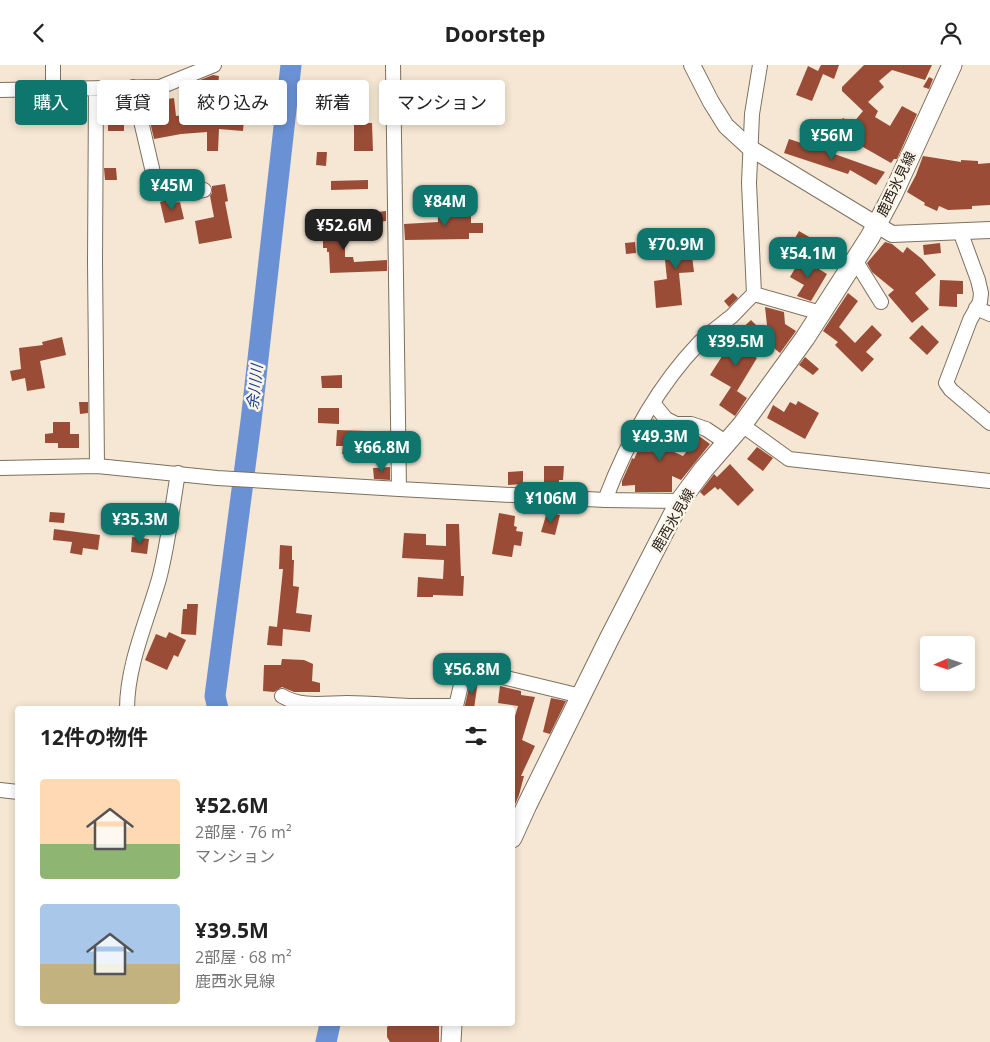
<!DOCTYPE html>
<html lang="ja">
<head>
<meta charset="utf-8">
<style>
  body { margin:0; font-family:"Open Sans","Noto Sans JP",sans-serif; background:#f2f2f2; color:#222; height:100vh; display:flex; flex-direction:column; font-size:19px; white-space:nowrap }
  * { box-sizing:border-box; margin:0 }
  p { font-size:16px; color:#767676 }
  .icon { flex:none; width:28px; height:28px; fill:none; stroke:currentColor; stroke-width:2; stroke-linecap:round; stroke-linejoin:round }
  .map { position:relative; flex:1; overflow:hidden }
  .sheet { position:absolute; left:15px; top:641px; width:500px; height:320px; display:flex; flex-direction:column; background:#fff; border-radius:5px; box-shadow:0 2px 8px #0003 }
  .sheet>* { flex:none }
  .banner { position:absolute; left:15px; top:15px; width:500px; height:45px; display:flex; gap:10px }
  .needle { width:32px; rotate:267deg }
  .buttons { position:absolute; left:920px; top:571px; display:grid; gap:10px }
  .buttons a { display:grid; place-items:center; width:55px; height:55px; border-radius:5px; background:#fff; box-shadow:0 2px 8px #0003; font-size:25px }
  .price { position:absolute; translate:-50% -42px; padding:0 11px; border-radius:10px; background:#0f766e; color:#fff; font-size:16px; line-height:32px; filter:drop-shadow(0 1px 2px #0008) }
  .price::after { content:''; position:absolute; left:50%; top:30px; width:15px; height:11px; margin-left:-8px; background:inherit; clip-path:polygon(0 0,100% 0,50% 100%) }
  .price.selected { background:#222; color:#fff }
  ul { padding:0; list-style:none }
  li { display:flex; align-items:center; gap:15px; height:125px; padding:0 25px }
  li span { display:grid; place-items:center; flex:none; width:140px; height:100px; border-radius:5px; color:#555 }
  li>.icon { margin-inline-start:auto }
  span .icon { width:60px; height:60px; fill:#fffc; stroke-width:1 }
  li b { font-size:21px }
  h2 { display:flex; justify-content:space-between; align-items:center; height:60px; padding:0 25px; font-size:21px }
  .pill { padding:0 18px; border-radius:5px; background:#fff; box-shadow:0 2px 8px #0003; font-size:18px; line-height:45px }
  .pill.selected { background:#0f766e; color:#fff }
  header { display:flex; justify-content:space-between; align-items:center; height:65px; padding:0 25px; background:#fff; font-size:22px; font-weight:700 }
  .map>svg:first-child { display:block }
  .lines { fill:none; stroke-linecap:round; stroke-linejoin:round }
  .river { stroke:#6a91d4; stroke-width:21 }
  .building { fill:#9a4c36 }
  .minor-casing { stroke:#7d705e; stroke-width:16 }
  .tertiary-casing { stroke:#7d705e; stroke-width:18 }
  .secondary-casing { stroke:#7d705e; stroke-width:21 }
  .minor { stroke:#fff; stroke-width:14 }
  .tertiary { stroke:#fff; stroke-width:16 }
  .secondary { stroke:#fff; stroke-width:19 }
  .labels { text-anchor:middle; stroke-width:5; stroke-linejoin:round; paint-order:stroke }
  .street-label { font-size:14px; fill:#221d16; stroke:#fdf5e9 }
  .water-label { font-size:15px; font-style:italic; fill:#103e8d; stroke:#fdf5e9 }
</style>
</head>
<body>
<header><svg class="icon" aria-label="back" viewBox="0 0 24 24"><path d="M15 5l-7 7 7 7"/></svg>Doorstep<svg class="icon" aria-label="person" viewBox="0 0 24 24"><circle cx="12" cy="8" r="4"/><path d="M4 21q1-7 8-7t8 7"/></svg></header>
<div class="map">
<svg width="990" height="977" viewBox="0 0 990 977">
  <rect width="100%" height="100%" fill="#f5e7d3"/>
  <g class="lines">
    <path class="river" d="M218 644 215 631 251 356 291 0
      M326 977 330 959"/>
  </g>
  <path class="building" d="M821 0H839L834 14 823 9 812 36 796 30 808 1 818 6Z
    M864 0H932L925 15 892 5 879 16 884 22 868 37 878 46 875 52 890 61 902 41 917 49 897 94H894L891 98 863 82 848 68 845 72 835 64 843 53 853 58 863 46 842 26V22Z
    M213 10 219 11 217 30 220 31 219 43 245 44 243 66 219 64 218 86H207V67L181 69 154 74 145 35 161 32V35L174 33 176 51 206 47 207 28H199L200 15Z
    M929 12 933 14 929 24 923 22Z
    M352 21H363L364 41H353Z
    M114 47H124V66H108V53L115 52Z
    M354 58H372L373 86H354Z
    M789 74 826 86 885 107 876 120 850 105 848 109 784 88Z
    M317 87H327L326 101 316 100Z
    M923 91 961 97V95L978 96V99L990 98V140L972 141V144L948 145 939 141 937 146 924 140 925 138 907 127 916 110Z
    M104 103H116L117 115H105Z
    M368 115V124L331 125V116Z
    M225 119 228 136 225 137 232 173 199 179 195 156 214 152 210 131 212 128V121Z
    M167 135 173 138 180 137 184 154 165 158 160 137Z
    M445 144H471V158H483V168H469V174L405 175 404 159 438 157V151H445Z
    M386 146V156L378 157 377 147Z
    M323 154H338L339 161H345V192H353L354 197 387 195V206L330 208 329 187H327V183H323V176H318V162L323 160Z
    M799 166 811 173 802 189 790 182Z
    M702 174 704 189 692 191 694 207 679 208 682 240 656 243 654 216 667 214 663 176 673 175 674 177Z
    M635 177 636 188 626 189 625 178Z
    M885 177 892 179 903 188 907 182 922 194 936 210 915 228 929 244 912 258 888 230 894 225 872 207 867 198Z
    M940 178 941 188 924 190 923 180Z
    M801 193 827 209 811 236 797 231 804 220 790 212Z
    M940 215 963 216V229H957V242L939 241Z
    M733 228 738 233 729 242 724 236Z
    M848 228 858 236 839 262 855 278 872 260 882 270 866 287 874 294 862 307 835 280 838 277 823 266Z
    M765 242 784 247 785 259 796 266 780 288 769 279Z
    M751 255 762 266 743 285 757 293 737 326 731 322 747 333 735 351 719 340 731 322 710 310 737 268Z
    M922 260 939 277 927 290 909 273Z
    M62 272 66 290 40 296 45 323 27 326 25 313 12 316 10 306 21 304 19 283 43 280 42 277Z
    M805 292 819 304 813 310 799 300Z
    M342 310V323H322L321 311Z
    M798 336 819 348 805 374 767 353 773 340 784 347 790 337 796 340Z
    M79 337H88V348L80 349Z
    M318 343H339V359L318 358Z
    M653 354 670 366 663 382 683 391 699 371 710 379 681 415 672 411V427H635V420L622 421V416L631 396 632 393 634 394Z
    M53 357H70V369H79V383H58V378H45V369L53 368Z
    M337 365 365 366V377H356L355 390 342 389 343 381H336Z
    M757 382 773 393 763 406 747 394Z
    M730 399 754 425 738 441 720 423 718 425 715 422 704 431 700 427 714 409 717 412Z
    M544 401H564L563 415H559V424L544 423Z
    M390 402V415L374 414 373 403Z
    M523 406V419L508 420V407Z
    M50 447 65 448 64 458 49 457Z
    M547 447 560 450 555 470 541 467Z
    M499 448 515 451 514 461 517 462 516 466 523 467 521 481 514 480 512 492 492 489Z
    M446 459H459L461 511H464L463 531 433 530V532H417L418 512 443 514 444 495 402 493 404 468 426 469V480L446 481Z
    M54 464 100 470 98 485 83 483 82 490 70 488 72 477 53 475Z
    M132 472 149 474 147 489 131 487Z
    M280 480 292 481V495H294L293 521 299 522 296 548 312 550 310 567 283 564 282 581 267 580 269 561 277 562 283 504H279Z
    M187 539H198L196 570 181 569 183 544H187Z
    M169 567 186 575 178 592 174 590 167 605 145 595 156 569 166 573Z
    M282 594 304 595 313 599 312 616 320 618V627H294L282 622 274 627 263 626 264 600H281Z
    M471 614 478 615 474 644H464Z
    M500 621 521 626V630L535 632 522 675 535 681 521 711H524L519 730 514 742 513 658 518 641 498 638Z
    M551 633 566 636 550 669 543 667Z
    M390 959H439V977H390L387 972V962Z"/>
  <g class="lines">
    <defs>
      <path id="minor" d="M53 0V24
        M393 0 399 424
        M133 22 155 116 173 129 204 125
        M96 24 95 197 97 401
        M0 25 160 22 214 0
        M960 166 978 215 981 228 980 237 970 255 946 318 951 325 990 358
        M855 195 881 237
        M754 229 821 248
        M976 243 990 249
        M653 338 666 354 676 359H691L706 364 727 378
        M742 360 789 394 990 416
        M0 403 97 401 217 413 399 424 605 435 680 436
        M605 435C627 377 656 323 699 278 709 268 721 260 732 251 739 244 746 236 754 229L749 118 752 49 760 0
        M282 631C302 643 325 638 347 638 367 638 388 640 409 641
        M127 644C127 600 147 556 159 514 168 480 172 443 178 408
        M408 644 409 641H456L465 603 581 631
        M0 725 18 727"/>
      <path id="tertiary" d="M692 0 711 37 726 61 750 83 892 169 990 165"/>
      <path id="secondary" d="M512 773 527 740 609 574 680 436 703 405 742 360 805 273 870 172 893 129 952 0
        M451 977 452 959"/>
    </defs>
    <use href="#minor" class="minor-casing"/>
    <use href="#tertiary" class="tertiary-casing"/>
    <use href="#secondary" class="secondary-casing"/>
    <use href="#minor" class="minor"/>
    <use href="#tertiary" class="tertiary"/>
    <use href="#secondary" class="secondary"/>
  </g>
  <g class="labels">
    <g class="street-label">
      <text transform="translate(896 119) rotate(-64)" y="5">鹿西氷見線</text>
      <text transform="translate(673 455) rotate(-60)" y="5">鹿西氷見線</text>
    </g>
    <g class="water-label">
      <text transform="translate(255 322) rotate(-84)" y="5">余川川</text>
    </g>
  </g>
</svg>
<div class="buttons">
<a><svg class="needle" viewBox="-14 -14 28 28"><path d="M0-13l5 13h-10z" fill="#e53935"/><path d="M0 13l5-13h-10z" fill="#767676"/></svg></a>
</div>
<b class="price" style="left:832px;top:96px">¥56M</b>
<b class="price" style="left:172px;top:146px">¥45M</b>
<b class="price" style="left:445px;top:162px">¥84M</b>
<b class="price selected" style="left:344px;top:186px">¥52.6M</b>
<b class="price" style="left:676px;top:205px">¥70.9M</b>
<b class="price" style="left:808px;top:214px">¥54.1M</b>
<b class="price" style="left:736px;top:302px">¥39.5M</b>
<b class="price" style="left:660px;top:397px">¥49.3M</b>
<b class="price" style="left:382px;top:408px">¥66.8M</b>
<b class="price" style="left:551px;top:459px">¥106M</b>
<b class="price" style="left:140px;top:480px">¥35.3M</b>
<b class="price" style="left:472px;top:630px">¥56.8M</b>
<div class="banner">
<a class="pill selected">購入</a>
<a class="pill">賃貸</a>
<a class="pill">絞り込み</a>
<a class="pill">新着</a>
<a class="pill">マンション</a>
</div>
<section class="sheet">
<h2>12件の物件<svg class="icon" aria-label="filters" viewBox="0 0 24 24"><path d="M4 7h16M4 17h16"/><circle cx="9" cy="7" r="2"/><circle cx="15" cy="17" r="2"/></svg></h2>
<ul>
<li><span style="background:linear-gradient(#ffd9b3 65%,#8fb573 0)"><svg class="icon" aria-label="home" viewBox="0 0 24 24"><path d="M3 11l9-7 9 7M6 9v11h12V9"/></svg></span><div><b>¥52.6M</b><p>2部屋 · 76 m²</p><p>マンション</p></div></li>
<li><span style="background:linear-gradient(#a9c7e8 60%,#c2b280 0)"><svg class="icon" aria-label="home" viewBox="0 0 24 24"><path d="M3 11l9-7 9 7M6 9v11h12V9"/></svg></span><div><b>¥39.5M</b><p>2部屋 · 68 m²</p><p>鹿西氷見線</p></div></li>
</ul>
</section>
</div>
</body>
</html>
